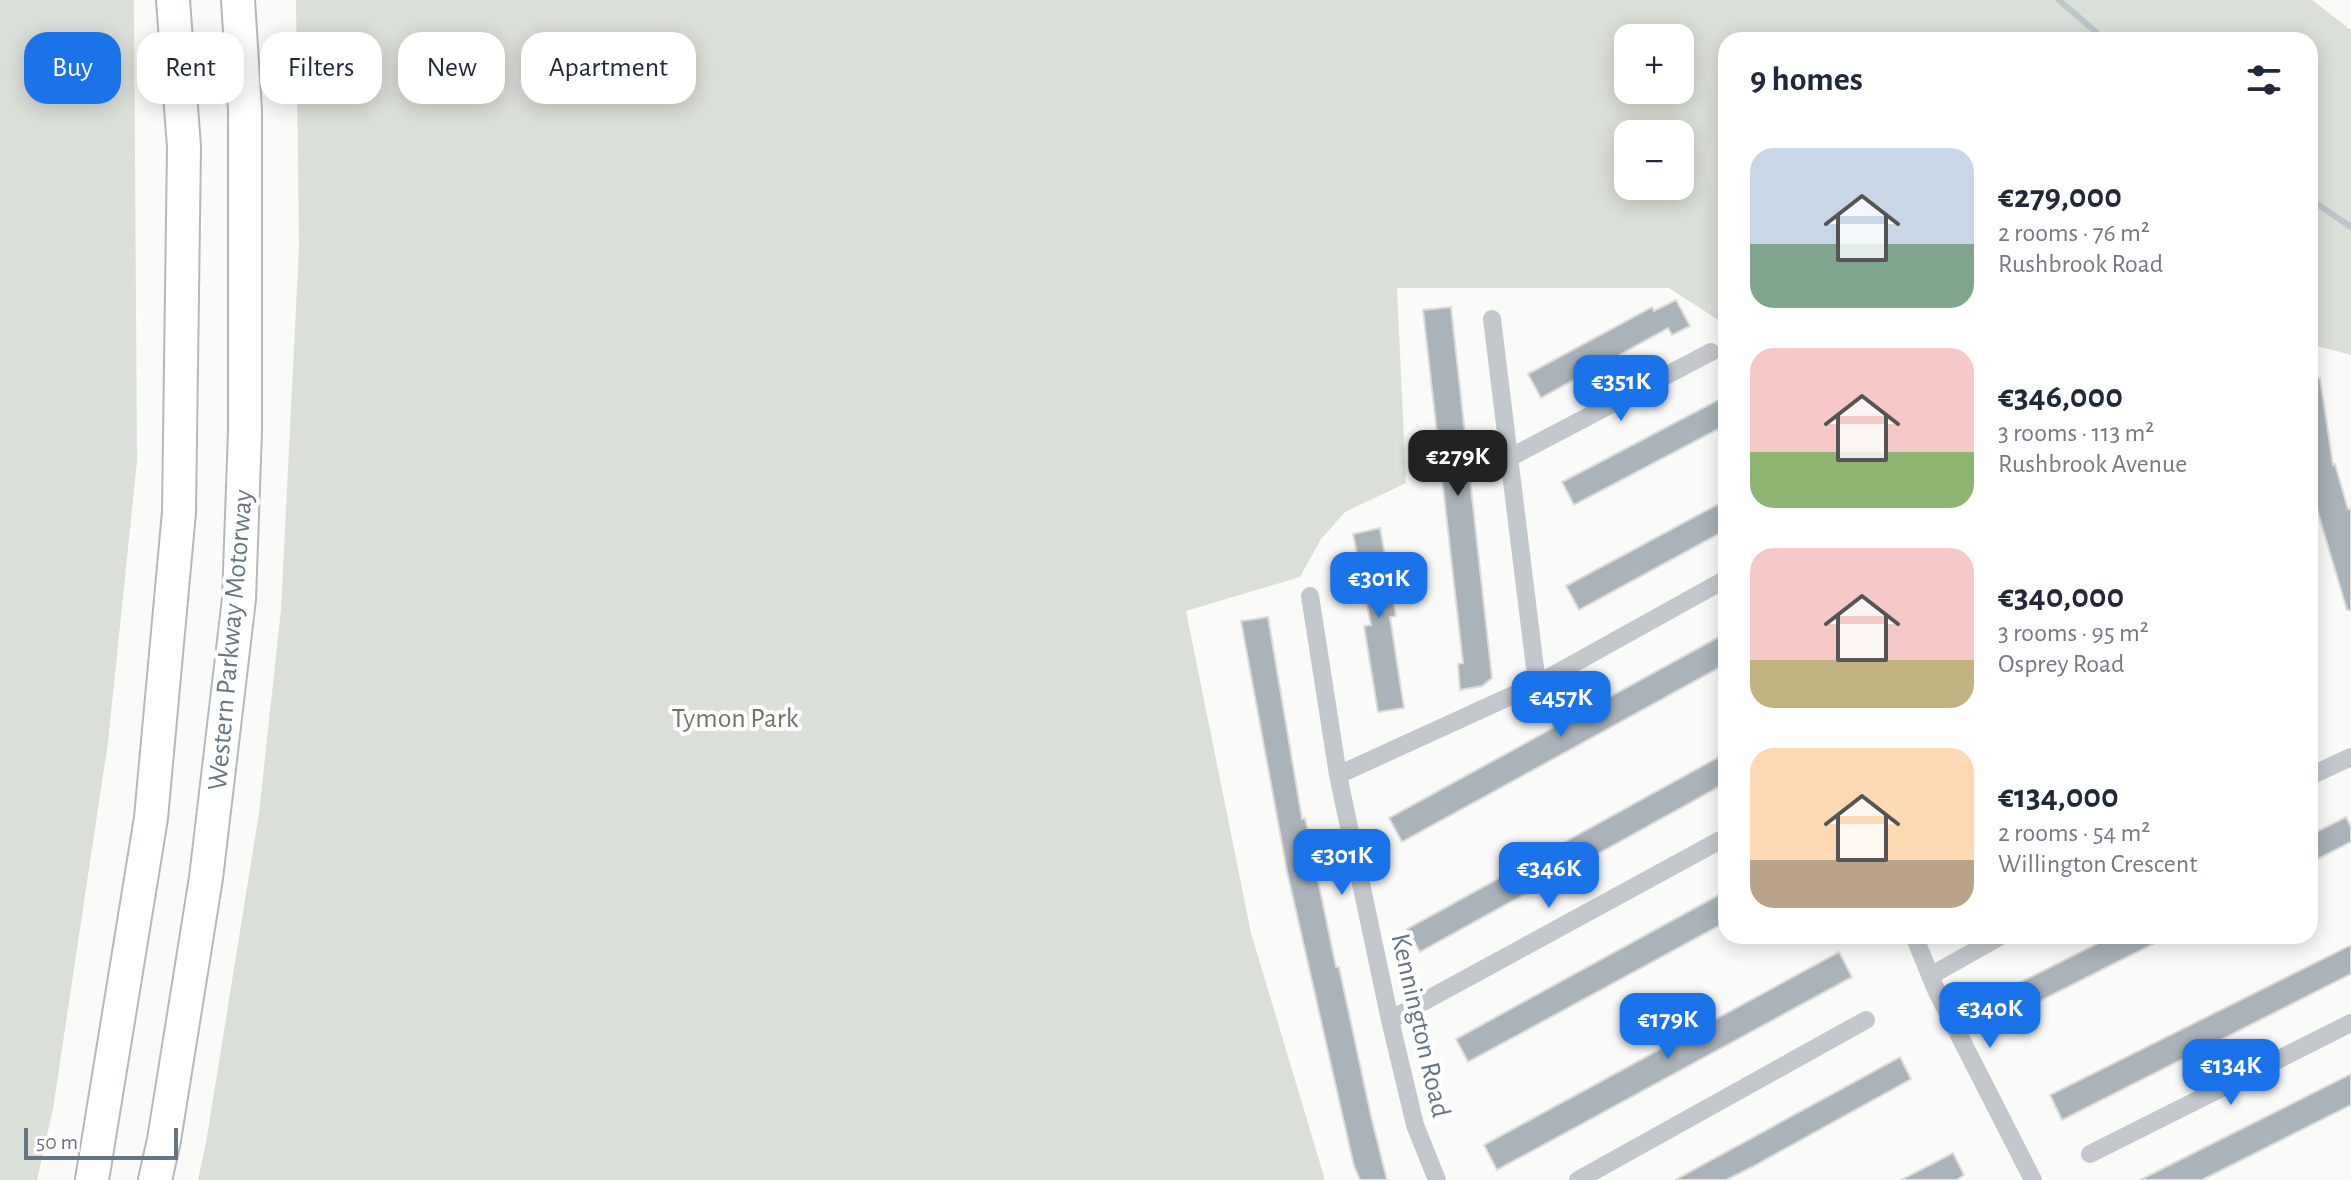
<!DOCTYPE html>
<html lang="en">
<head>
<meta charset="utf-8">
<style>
  body { margin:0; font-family:"Alegreya Sans",sans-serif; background:#f2f2f3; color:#1f2937; height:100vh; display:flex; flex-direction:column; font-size:30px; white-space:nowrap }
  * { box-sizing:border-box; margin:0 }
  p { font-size:26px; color:#747a83 }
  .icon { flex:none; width:44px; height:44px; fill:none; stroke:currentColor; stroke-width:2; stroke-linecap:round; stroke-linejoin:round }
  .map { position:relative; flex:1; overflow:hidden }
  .sheet { position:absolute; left:1718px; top:32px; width:600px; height:912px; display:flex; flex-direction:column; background:#fff; border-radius:24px; box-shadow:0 4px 20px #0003 }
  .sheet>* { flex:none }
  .hud { position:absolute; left:24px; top:32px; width:760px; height:72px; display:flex; gap:16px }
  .fabs { position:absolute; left:1614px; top:24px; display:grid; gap:16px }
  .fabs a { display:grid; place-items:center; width:80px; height:80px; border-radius:16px; background:#fff; box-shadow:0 4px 20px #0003; font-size:40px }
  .scale { position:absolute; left:24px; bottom:20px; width:154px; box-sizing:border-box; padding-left:8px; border:4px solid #657683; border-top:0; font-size:22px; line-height:28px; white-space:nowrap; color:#657683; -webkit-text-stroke:6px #fff; paint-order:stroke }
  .price { position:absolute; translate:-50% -68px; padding:0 18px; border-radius:16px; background:#1a73e8; color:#fff; font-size:26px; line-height:52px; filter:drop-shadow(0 2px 4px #0008) }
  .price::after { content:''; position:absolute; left:50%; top:48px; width:24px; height:18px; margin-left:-12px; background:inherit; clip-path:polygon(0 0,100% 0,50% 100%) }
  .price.selected { background:#222; color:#fff }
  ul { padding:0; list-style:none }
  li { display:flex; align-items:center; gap:24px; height:200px; padding:0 32px }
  li span { display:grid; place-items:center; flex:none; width:224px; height:160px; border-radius:24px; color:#555 }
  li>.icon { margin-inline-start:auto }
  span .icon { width:96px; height:96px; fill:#fffc; stroke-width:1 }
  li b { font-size:34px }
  h2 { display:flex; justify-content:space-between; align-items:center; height:96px; padding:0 32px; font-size:34px }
  .chip { padding:0 28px; border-radius:24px; background:#fff; box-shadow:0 4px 20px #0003; font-size:28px; line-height:72px }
  .chip.selected { background:#1a73e8; color:#fff }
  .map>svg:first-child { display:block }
  .green { fill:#dadfd7; fill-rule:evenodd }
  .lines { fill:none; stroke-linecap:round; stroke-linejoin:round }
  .stream { stroke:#bbc7cb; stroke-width:6 }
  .building { fill:#aab3b9; stroke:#dcdcda; stroke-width:2 }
  .motorway-casing { stroke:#b4b9bd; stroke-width:36 }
  .minor { stroke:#c3c8cc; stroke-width:18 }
  .motorway { stroke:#fff; stroke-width:32 }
  .labels { text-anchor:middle; stroke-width:8; stroke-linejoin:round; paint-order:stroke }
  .street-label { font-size:28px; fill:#657683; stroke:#fff }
  .park-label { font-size:28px; fill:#687a64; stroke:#fff }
</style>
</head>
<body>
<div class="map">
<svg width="2351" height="1180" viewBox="0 0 2351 1180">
  <rect width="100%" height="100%" fill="#fafaf8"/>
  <path class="green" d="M0 0H134V4L137 461 108 742 53 1109 37 1180H0Z
    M296 0H2312L2351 30V355L2310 344V40H1726V325L1669 288H1397L1406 483 1345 512 1321 539 1300 577 1186 611 1251 933 1325 1180H198L206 1143 259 813 281 610 299 247ZM1628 38H1680V90H1628ZM1628 134H1680V186H1628Z"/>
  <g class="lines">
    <path class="stream" d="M2059 0 2105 40
      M2310 199 2351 227"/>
  </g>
  <path class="building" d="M1676 300 1690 326 1672 335 1668 328 1541 398 1528 374 1652 307 1654 311Z
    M1451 307 1492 678 1482 686 1460 690 1458 664 1463 663 1423 310Z
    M2310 378H2320L2333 465 2335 464 2348 509 2351 508V610H2347L2310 486Z
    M1720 399 1726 411V425L1574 505 1562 482Z
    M1726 500V530L1579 610 1566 586Z
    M1380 528 1396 616 1390 617 1404 708 1378 712 1364 626 1371 625 1353 534Z
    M1268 617 1302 819 1305 818 1336 967H1339L1371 1116 1387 1180H1360L1354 1166 1287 871 1241 621Z
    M1726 633V664L1402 842 1389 818Z
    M1726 753V783L1420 952 1407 929Z
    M2346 817 2351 827V842L2310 863V835Z
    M1726 891V922L1468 1062 1456 1039Z
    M2112 936H2169L2000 1021 1989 998Z
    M2351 945V974L2062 1120 2050 1095Z
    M1839 952 1852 977 1497 1170 1484 1145Z
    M1900 1057 1911 1079 1752 1167 1726 1180H1675Z
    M2351 1074V1105L2202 1180H2140Z
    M1953 1153 1964 1175 1956 1180H1901Z"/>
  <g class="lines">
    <defs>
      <path id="motorway" d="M92 1180 151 818 179 512 184 147 173 0
        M155 1180 164 1140 206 878 239 599 245 431V110L238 0"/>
    </defs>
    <use href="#motorway" class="motorway-casing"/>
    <path class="minor" d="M1492 319 1537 684
      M1511 457 1711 352
      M1310 596 1338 775 1390 1020 1415 1125 1437 1180
      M1338 775 1537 684 1726 579
      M2310 776 2351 757
      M1914 936 1937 992 2033 1180
      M1930 976 2001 936
      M1390 1020 1726 837
      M2090 1154 2351 1023
      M1578 1180 1866 1020"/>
    <use href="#motorway" class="motorway"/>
  </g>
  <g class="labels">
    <g class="street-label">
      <text transform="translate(229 640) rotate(-85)" y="10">Western Parkway Motorway</text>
      <text transform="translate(1422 1025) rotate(77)" y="10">Kennington Road</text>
    </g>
    <g class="park-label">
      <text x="735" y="727">Tymon Park</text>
    </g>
  </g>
</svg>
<div class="fabs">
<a>+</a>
<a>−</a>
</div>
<div class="scale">50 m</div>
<b class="price" style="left:1621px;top:423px">€351K</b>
<b class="price selected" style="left:1458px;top:498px">€279K</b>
<b class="price" style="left:1379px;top:620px">€301K</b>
<b class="price" style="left:1561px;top:739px">€457K</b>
<b class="price" style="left:1342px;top:897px">€301K</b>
<b class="price" style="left:1549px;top:910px">€346K</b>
<b class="price" style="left:1990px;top:1050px">€340K</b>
<b class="price" style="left:1668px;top:1061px">€179K</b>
<b class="price" style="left:2231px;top:1107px">€134K</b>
<div class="hud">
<a class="chip selected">Buy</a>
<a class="chip">Rent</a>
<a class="chip">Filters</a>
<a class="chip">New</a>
<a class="chip">Apartment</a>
</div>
<section class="sheet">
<h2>9 homes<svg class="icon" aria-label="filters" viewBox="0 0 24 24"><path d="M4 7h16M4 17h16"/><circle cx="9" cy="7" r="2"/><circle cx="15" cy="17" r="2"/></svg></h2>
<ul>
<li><span style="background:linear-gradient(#c9d6e8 60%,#7fa58c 0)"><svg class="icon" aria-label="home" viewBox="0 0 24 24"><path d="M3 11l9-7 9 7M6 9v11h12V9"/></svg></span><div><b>€279,000</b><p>2 rooms · 76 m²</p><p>Rushbrook Road</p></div></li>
<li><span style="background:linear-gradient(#f6c9c9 65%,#8fb573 0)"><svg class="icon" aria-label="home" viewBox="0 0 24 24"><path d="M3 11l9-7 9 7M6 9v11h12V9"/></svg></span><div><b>€346,000</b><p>3 rooms · 113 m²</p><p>Rushbrook Avenue</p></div></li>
<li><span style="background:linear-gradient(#f6c9c9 70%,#c2b280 0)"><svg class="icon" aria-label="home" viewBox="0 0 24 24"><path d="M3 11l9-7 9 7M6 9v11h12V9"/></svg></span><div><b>€340,000</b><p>3 rooms · 95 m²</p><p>Osprey Road</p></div></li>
<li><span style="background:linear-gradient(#ffd9b3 70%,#b9a48a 0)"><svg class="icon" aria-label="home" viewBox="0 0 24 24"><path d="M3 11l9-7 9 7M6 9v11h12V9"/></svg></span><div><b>€134,000</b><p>2 rooms · 54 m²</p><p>Willington Crescent</p></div></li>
</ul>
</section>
</div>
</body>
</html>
